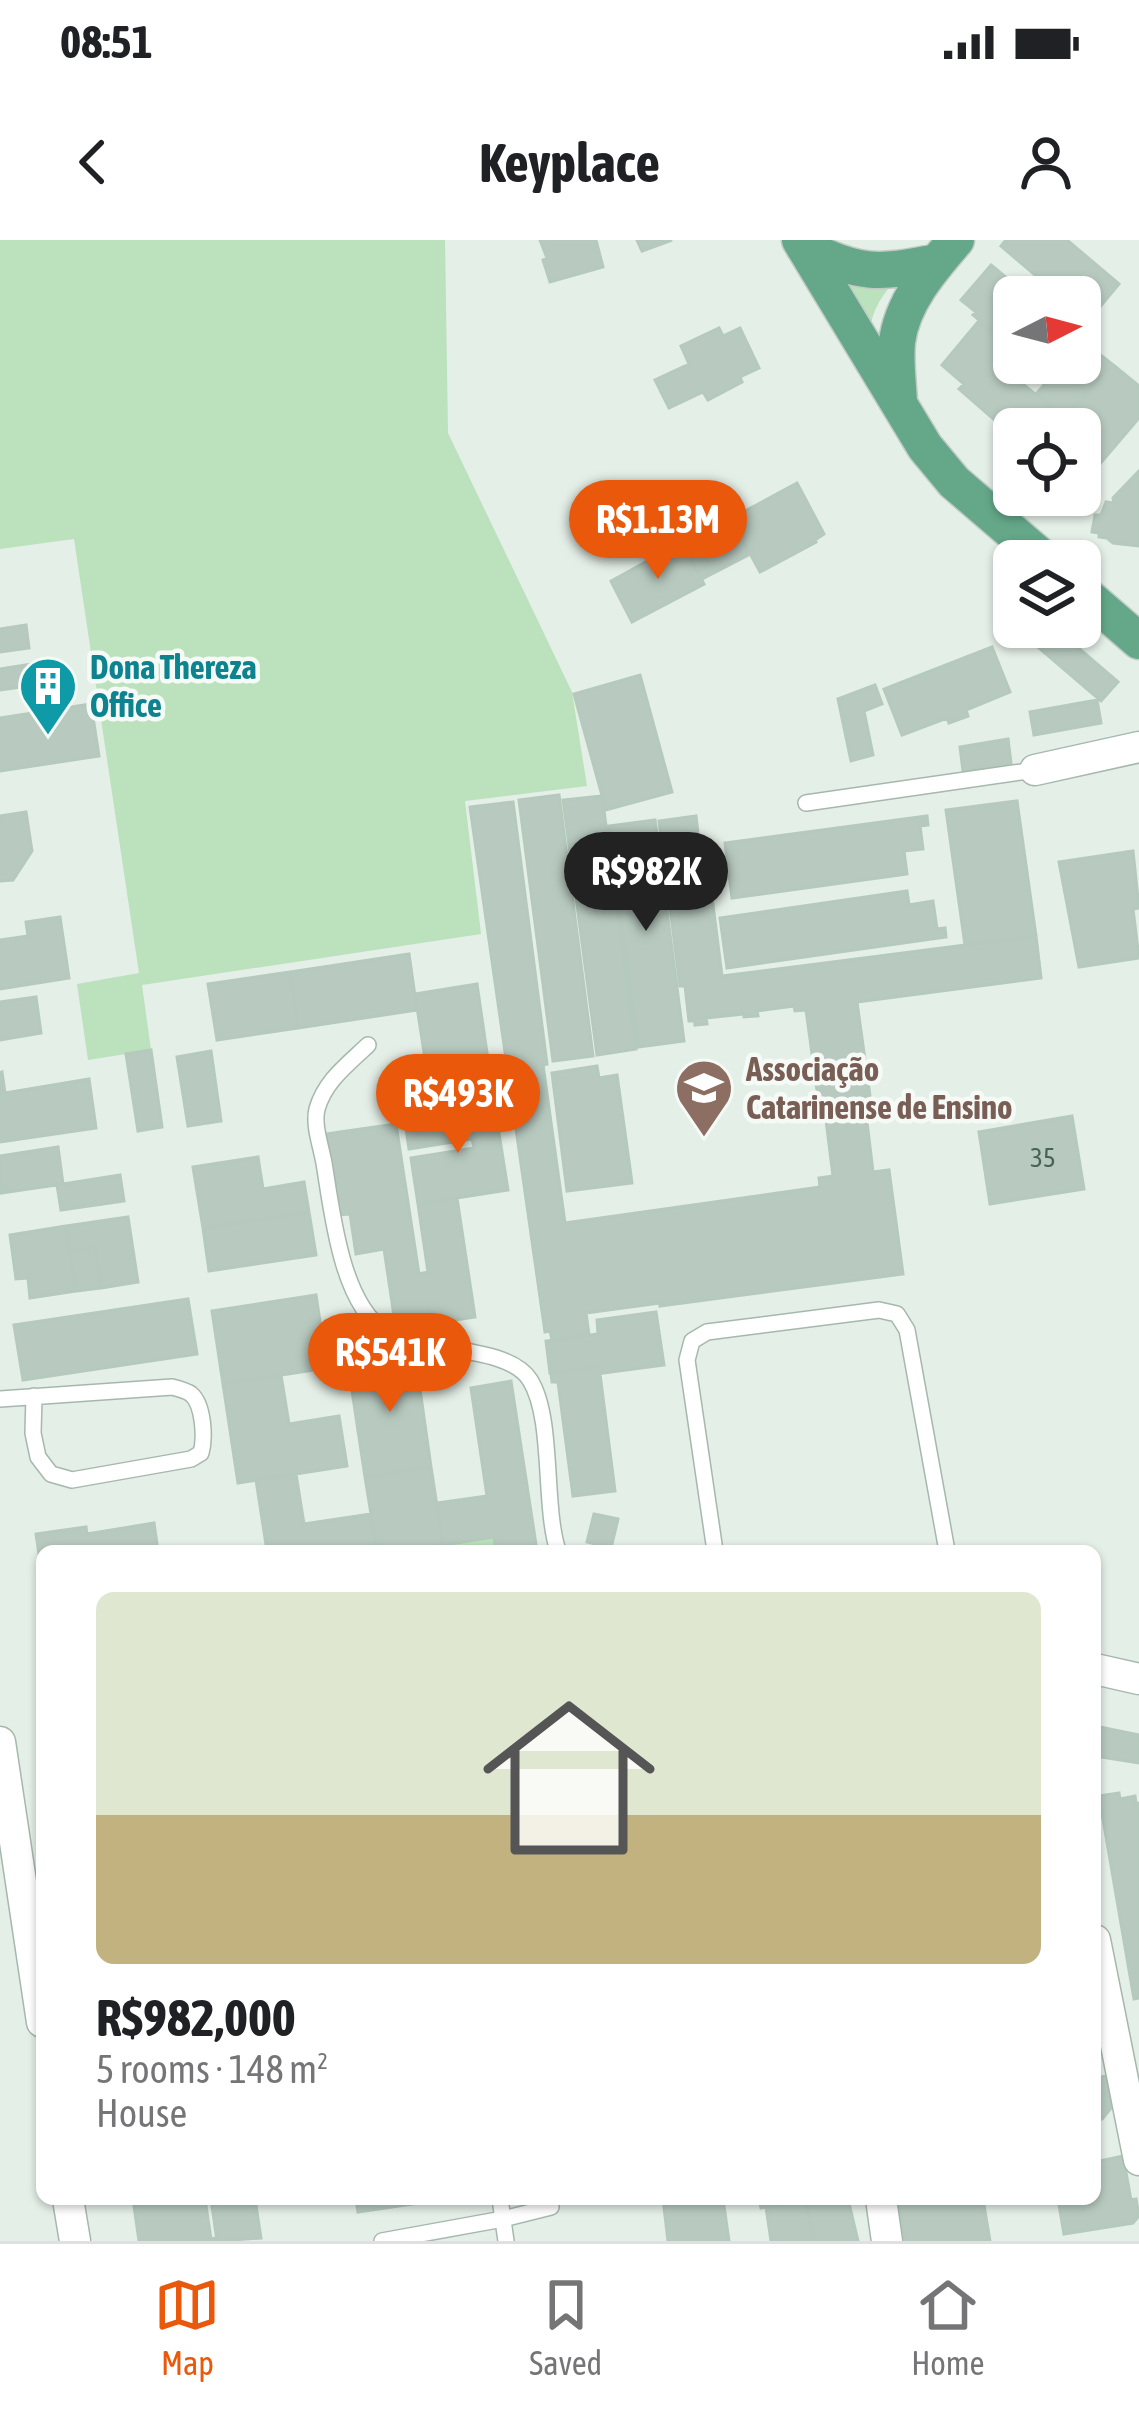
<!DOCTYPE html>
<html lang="en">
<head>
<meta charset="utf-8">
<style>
  body { margin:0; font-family:"Asap Condensed",sans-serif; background:#f6f6f6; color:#202124; height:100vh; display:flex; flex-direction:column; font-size:45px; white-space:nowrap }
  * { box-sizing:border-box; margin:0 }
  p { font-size:39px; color:#757577 }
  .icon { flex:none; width:66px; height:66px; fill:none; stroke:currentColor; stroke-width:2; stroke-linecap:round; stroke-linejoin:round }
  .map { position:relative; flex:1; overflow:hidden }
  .panel { position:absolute; left:36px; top:1305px; width:1065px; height:660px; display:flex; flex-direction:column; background:#fff; border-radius:18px; box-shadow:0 3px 9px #0004 }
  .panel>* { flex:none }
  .needle { width:78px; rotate:84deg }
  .buttons { position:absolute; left:993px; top:36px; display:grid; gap:24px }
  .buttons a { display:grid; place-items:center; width:108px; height:108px; border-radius:18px; background:#fff; box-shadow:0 3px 9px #0004; font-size:60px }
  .price { position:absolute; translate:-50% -102px; padding:0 27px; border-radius:42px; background:#ea580c; color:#fff; font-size:39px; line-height:78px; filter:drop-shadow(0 3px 6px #0008) }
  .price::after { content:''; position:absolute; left:50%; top:72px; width:36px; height:27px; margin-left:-18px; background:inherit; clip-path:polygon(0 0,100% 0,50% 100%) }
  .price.selected { background:#222; color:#fff }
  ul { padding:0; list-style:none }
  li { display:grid; align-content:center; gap:24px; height:636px; padding:0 60px }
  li+li { border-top:3px solid #e0e0e0 }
  li span { display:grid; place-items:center; height:372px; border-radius:18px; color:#555 }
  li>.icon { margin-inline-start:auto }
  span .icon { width:216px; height:216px; fill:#fffc; stroke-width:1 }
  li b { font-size:51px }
  .status { display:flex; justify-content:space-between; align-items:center; height:84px; padding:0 60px; background:#fff; direction:ltr }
  .status svg { height:33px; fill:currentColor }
  header { display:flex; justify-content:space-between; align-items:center; height:156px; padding:0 60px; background:#fff; font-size:54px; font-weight:700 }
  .dock { display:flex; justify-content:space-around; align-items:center; height:168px; border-top:3px solid #e0e0e0; background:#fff; font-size:33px; color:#757577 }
  .dock a { display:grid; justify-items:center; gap:6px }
  .dock .selected { color:#ea580c }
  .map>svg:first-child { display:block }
  .green { fill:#bbe1bd }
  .building { fill:#b8cac0; stroke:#b5c9bd; stroke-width:3 }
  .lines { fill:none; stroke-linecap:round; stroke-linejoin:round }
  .service-casing { stroke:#a6b8ad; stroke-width:18 }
  .minor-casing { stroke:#a6b8ad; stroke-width:33 }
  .primary-casing { stroke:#c1cac6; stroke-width:39 }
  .service { stroke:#fff; stroke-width:15 }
  .minor { stroke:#fff; stroke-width:30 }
  .primary { stroke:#64a889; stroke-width:36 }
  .labels { text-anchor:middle; stroke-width:9; stroke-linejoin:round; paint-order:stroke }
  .number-label { font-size:27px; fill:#476456 }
  .culture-label { font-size:33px; font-weight:bold; fill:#0d838f; stroke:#f5faf6; text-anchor:start }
  .education-label { font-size:33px; font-weight:bold; fill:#785e54; stroke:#f5faf6; text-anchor:start }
</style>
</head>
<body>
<div class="status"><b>08:51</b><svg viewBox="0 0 49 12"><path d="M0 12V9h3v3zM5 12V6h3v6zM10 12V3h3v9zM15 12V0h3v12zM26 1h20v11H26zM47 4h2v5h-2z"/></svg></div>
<header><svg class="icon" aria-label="back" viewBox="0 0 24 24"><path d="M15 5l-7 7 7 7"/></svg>Keyplace<svg class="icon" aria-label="person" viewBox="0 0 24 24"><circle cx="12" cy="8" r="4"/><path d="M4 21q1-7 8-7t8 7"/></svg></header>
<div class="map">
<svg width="1139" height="2001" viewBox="0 0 1139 2001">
  <rect width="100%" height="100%" fill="#e4efe7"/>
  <path class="green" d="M0 0H445L448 193 572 452 587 546 465 561 481 694 142 745 151 810 88 820 77 744 139 733 74 299 0 309Z
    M897 38C877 62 870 73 869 105L833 41 850 44Z
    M494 1297 496 1311H404Z"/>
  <path class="building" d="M540 0H596L603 27 550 42 543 20 547 18Z
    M637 0H672L642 11Z
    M1006 0H1067L1119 44 1089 80 1080 73V57H1061L1001 6Z
    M991 25 1030 57H1014V109L973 75 976 72 961 60Z
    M978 82 1014 113V122L1007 131 1050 166 1031 189H1014V197L959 149 964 144 942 125Z
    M719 88 723 96 740 88 759 128 740 137 742 142 708 160 703 152 669 168 655 140 689 124 681 106Z
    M1098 113 1112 124 1057 187 1044 176 1052 167 1036 154 1061 125 1074 137Z
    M1112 124 1139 146V178L1081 246 1080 189H1055Z
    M1139 231V306L1113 303 1107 298 1099 297V293L1092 292 1095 275H1101L1106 262 1114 263 1113 258Z
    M797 243 824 294 815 300 816 302 760 332 740 295 745 292 736 276Z
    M740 281 745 292 740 295 750 314 702 339 686 310Z
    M687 300 691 308 686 310 704 344 632 382 611 341 651 319 653 323 663 318 659 312Z
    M26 385 29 408 0 412V389Z
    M1025 387H1054L1118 442 1101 461 1018 390Z
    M992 407 1010 452 966 470 968 476 949 483 947 478 902 495 884 449Z
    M32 424 35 445 0 450V429Z
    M640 435 672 552 606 570 574 454Z
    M875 445 882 464 864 471 873 515 851 521 838 459Z
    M1097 460 1101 483 1034 495 1030 472Z
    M91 464 99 516 0 531V478Z
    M1008 499 1011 523 963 531 960 507Z
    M559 555 593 816 553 821 519 560Z
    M602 556 636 809 597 815 563 560Z
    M1017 561 1036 696 965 705 946 570Z
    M513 562 547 824 543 825 565 983 820 947 819 938 833 936 824 864 819 865 806 770 795 771 794 766 757 771 758 776 744 777V774L706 778 707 784 695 785V781H689L685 746H680L659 581 696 576 699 602H705L722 736 1036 696 1041 738 857 762 870 856 864 857 873 932 889 930 903 1034 660 1066V1063L586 1073 589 1095 552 1100 550 1091 545 1092 470 567Z
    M26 572 32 611 13 640 0 641V576Z
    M927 576 928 585 920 586 923 609 904 611 907 634 732 658 725 603Z
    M655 580 684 801 638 807 609 586Z
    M1133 611 1139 668 1133 669 1139 718 1079 727 1059 622Z
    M907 651 909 665 933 661 937 689 945 688 946 697 727 728 720 678Z
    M60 677 69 738 0 749V700L28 696 26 682Z
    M409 714 417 770 298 788 290 732Z
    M290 732 298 788 217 800 208 744Z
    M477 744 495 868 434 877 415 754Z
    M36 757 41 793 0 800V762Z
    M151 810 162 887 138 891 126 814Z
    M211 811 221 881 188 886 177 817Z
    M597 826 599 838 617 835 632 943 567 951 552 833Z
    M2 832 5 853 89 839 96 888 0 902V833Z
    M495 868 508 950 418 964 411 918 474 908 472 899 409 909 405 881Z
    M1072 876 1084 949 990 964 979 892Z
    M396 884 419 1034 428 1032 418 964 457 958 475 1077 396 1089 384 1009 356 1014 350 974 338 975 326 894Z
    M58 907 63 944 1 953 0 916Z
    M258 917 263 949 304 942 309 972 203 988 193 927Z
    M120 935 124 961 61 970 57 945Z
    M309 972 316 1015 209 1031 203 988Z
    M128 977 138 1042 101 1048 95 1008 70 1011 66 986Z
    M66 986 76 1051 30 1058 28 1038 16 1039 10 995Z
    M95 1008 101 1048 76 1051 70 1011Z
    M316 1055 327 1128 223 1144 212 1071Z
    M188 1059 197 1114 23 1140 14 1085Z
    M656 1072 664 1125 603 1133 602 1126 550 1133 546 1101 598 1094 597 1080Z
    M415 1114 431 1227 365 1237 348 1124Z
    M602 1126 603 1133 600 1134 615 1251 573 1256 558 1142H552L551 1133Z
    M281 1135 289 1184 339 1176 347 1226 238 1243 223 1144Z
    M511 1141 537 1311H496L494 1297 443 1305 437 1263 487 1256 471 1148Z
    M431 1227 443 1305 404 1311H377L365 1237Z
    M296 1234 304 1284 371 1274 377 1311H267L256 1240Z
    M594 1274 618 1279 611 1308 587 1302Z
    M154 1283 158 1311H42V1334L36 1294 86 1287 87 1294Z
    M1095 1486 1139 1495V1523L1095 1516Z
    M1119 1553 1120 1559 1135 1556 1136 1564 1139 1563V1758L1134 1759 1099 1556Z
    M1106 1836 1112 1867 1102 1879 1095 1880V1838Z
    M1123 1916 1131 1960 1136 1959 1139 1976 1133 1983 1064 1994 1058 1959H1095V1922Z
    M133 1959H205L211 1999 217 1998V2001H139Z
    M211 1959H255L261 1998 217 2001Z
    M356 1959H446L358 1972Z
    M663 1959H723L729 2001H668Z
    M759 1959H848L858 2001H814L806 1961 761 1968Z
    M898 1959H983L990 2001H905Z
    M806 1961 814 2001H771L766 1967Z"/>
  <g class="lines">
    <defs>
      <path id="service" d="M806 563 1035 530
        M368 805C347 825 325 841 317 869 313 885 321 906 324 923 332 971 341 1063 385 1091 418 1113 508 1104 530 1140 554 1178 543 1265 558 1311
        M0 1159 172 1147C176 1148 187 1151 191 1154 204 1165 205 1199 201 1213L191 1219 72 1240 51 1234 38 1217 33 1193 34 1156
        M715 1311 687 1120 692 1101 707 1092 879 1070 897 1074 907 1090 947 1311
        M500 1959 506 2001
        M382 2001 503 1979 551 1967"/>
      <path id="minor" d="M1035 530 1139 507
        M1095 1429 1139 1439
        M0 1502 42 1782
        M1095 1700 1139 1920
        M68 1959 75 2001
        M881 1959 887 2001"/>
      <path id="primary" d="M800 0 925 207 954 242 1046 321
        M804 7C859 35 878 34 937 22
        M899 162C898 142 895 121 897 102 902 62 931 29 956 0
        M1080 350 1139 401"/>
    </defs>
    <use href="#service" class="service-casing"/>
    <use href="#minor" class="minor-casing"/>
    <use href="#primary" class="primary-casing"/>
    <use href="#service" class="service"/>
    <use href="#minor" class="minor"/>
    <use href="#primary" class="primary"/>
  </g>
  <defs>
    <symbol id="building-pin" viewBox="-11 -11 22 30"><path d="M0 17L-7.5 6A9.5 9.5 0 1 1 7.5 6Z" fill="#0f9aa8" stroke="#f5faf6"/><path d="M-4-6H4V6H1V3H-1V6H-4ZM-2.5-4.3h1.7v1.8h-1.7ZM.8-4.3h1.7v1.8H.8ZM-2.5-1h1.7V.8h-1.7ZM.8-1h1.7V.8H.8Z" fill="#fff"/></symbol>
    <symbol id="university-pin" viewBox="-11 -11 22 30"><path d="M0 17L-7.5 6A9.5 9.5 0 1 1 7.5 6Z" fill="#8d6e63" stroke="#f5faf6"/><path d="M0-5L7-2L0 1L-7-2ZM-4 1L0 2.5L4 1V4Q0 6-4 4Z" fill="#fff"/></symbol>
  </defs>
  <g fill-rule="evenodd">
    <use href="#building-pin" x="15" y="413" width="66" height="90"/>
    <use href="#university-pin" x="671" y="815" width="66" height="90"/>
  </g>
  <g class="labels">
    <g class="number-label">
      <text x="1043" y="927">35</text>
    </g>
    <g class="culture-label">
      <text x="90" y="439">Dona Thereza<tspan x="90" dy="38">Office</tspan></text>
    </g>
    <g class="education-label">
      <text x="746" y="841">Associação<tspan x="746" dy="38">Catarinense de Ensino</tspan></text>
    </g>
  </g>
</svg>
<div class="buttons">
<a><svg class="needle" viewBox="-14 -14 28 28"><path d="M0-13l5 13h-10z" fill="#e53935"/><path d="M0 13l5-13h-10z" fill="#757577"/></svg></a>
<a><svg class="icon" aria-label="locate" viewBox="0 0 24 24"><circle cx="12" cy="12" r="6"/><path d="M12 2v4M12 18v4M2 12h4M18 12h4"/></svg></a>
<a><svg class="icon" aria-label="layers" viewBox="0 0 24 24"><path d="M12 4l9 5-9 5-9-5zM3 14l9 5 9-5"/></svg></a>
</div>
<b class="price" style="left:658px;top:342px">R$1.13M</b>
<b class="price selected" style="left:646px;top:694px">R$982K</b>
<b class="price" style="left:458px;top:916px">R$493K</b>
<b class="price" style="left:390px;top:1175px">R$541K</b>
<section class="panel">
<ul>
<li><span style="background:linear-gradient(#dfe7d0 60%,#c2b280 0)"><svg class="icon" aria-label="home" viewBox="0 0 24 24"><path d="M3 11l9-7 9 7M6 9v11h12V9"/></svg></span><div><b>R$982,000</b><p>5 rooms · 148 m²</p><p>House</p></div></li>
</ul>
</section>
</div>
<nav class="dock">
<a class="selected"><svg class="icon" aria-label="map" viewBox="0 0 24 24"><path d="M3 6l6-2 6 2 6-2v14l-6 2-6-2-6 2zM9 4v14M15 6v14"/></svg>Map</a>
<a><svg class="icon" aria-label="saved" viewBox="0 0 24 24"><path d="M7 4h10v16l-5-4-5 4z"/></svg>Saved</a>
<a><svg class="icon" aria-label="home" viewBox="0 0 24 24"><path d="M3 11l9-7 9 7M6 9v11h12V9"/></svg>Home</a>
</nav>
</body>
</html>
